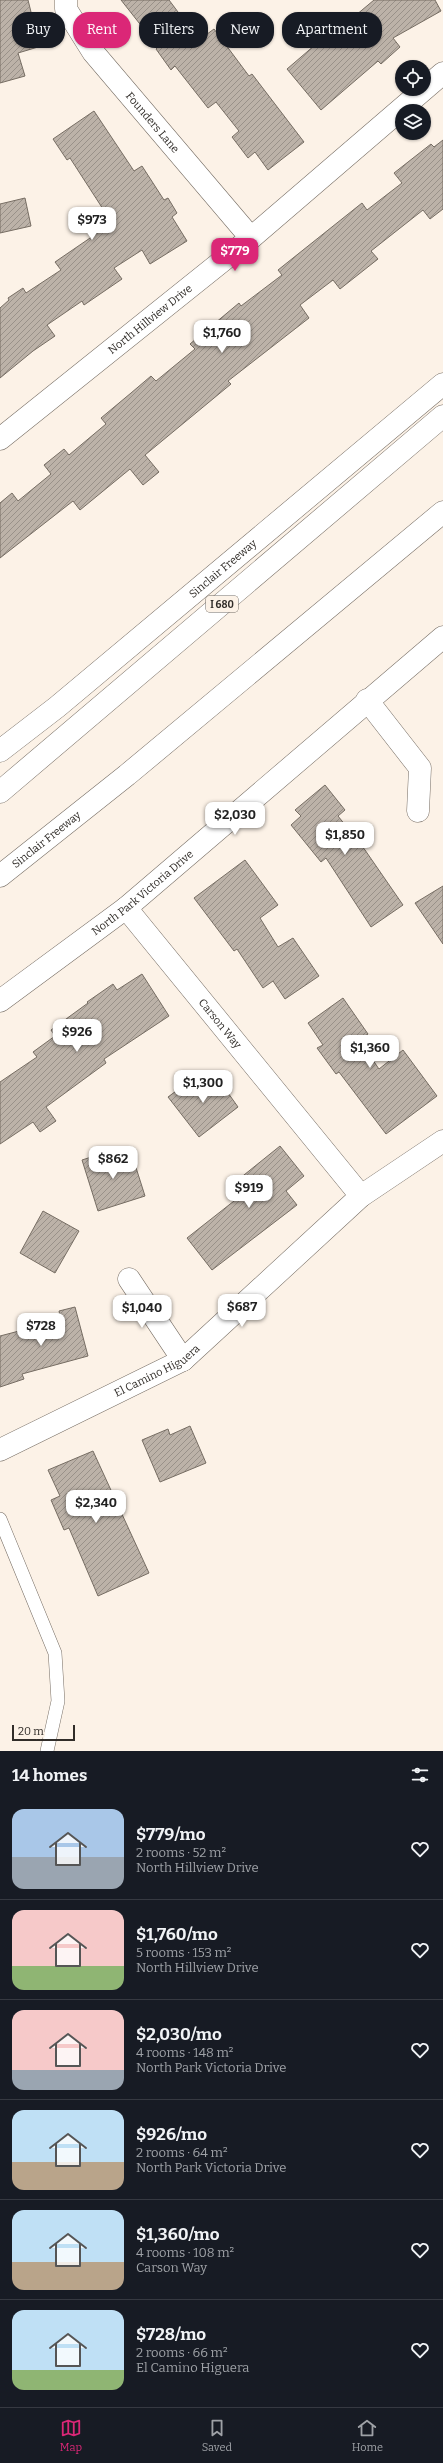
<!DOCTYPE html>
<html lang="en">
<head>
<meta charset="utf-8">
<style>
  body { margin:0; font-family:Bitter,serif; background:#242831; color:#f1f3f6; height:100vh; display:flex; flex-direction:column; font-size:15px; white-space:nowrap }
  * { box-sizing:border-box; margin:0 }
  p { font-size:13px; color:#9ea1a6 }
  .icon { flex:none; width:22px; height:22px; fill:none; stroke:currentColor; stroke-width:2; stroke-linecap:round; stroke-linejoin:round }
  .map { position:relative; height:1751px; overflow:hidden }
  .details { display:flex; flex-direction:column; background:#171b24; flex:1 }
  .details>* { flex:none }
  .banner { position:absolute; left:12px; top:12px; width:419px; height:36px; display:flex; gap:8px }
  .controls { position:absolute; left:395px; top:60px; display:grid; gap:8px }
  .controls a { display:grid; place-items:center; width:36px; height:36px; border-radius:50%; background:#171b24; box-shadow:0 1px 3px #0004; font-size:20px }
  .scale { position:absolute; left:12px; bottom:10px; width:63px; box-sizing:border-box; padding-left:4px; border:2px solid #312d29; border-top:0; font-size:11px; line-height:14px; white-space:nowrap; color:#312d29; -webkit-text-stroke:3px #fcf2e7; paint-order:stroke }
  .price { position:absolute; translate:-50% -34px; padding:0 9px; border-radius:8px; background:#fff; color:#222; font-size:13px; line-height:26px; filter:drop-shadow(0 1px 2px #0008) }
  .price::after { content:''; position:absolute; left:50%; top:24px; width:12px; height:9px; margin-left:-6px; background:inherit; clip-path:polygon(0 0,100% 0,50% 100%) }
  .price.selected { background:#db2777; color:#fff }
  ul { padding:0; list-style:none }
  li { display:flex; align-items:center; gap:12px; height:100px; padding:0 12px }
  li+li { border-top:1px solid #363941 }
  li span { display:grid; place-items:center; flex:none; width:112px; height:80px; border-radius:12px; color:#555 }
  li>.icon { margin-inline-start:auto }
  span .icon { width:48px; height:48px; fill:#fffc; stroke-width:1 }
  li b { font-size:17px }
  h2 { display:flex; justify-content:space-between; align-items:center; height:48px; padding:0 12px; font-size:17px }
  .tag { padding:0 14px; border-radius:16px; background:#171b24; box-shadow:0 1px 3px #0004; font-size:14px; line-height:36px }
  .tag.selected { background:#db2777; color:#fff }
  .tab-bar { display:flex; justify-content:space-around; align-items:center; height:56px; border-top:1px solid #363941; background:#171b24; font-size:11px; color:#9ea1a6 }
  .tab-bar a { display:grid; justify-items:center; gap:2px }
  .tab-bar .selected { color:#db2777 }
  .map>svg:first-child { display:block }
  .building { fill:url(#building-hatch); stroke:#766d63 }
  .lines { fill:none; stroke-linecap:round; stroke-linejoin:round }
  .service-casing { stroke:#776e65; stroke-width:14 }
  .minor-casing { stroke:#776e65; stroke-width:23 }
  .tertiary-casing { stroke:#776e65; stroke-width:23 }
  .motorway-casing { stroke:#776e65; stroke-width:23 }
  .service { stroke:#fff; stroke-width:13 }
  .minor { stroke:#fff; stroke-width:22 }
  .tertiary { stroke:#fff; stroke-width:22 }
  .motorway { stroke:#fff; stroke-width:22 }
  .labels { text-anchor:middle; stroke-width:3; stroke-linejoin:round; paint-order:stroke }
  .shield { fill:#fcf2e7; stroke:#6e6862; stroke-width:1 }
  .shield-label { font-size:10px; font-weight:bold; fill:#312d29 }
  .street-label { font-size:11px; fill:#312d29; stroke:#fcf2e7 }
</style>
</head>
<body>
<div class="map">
<svg width="443" height="1751" viewBox="0 0 443 1751">
  <defs>
    <pattern id="building-hatch" width="6" height="6" patternUnits="userSpaceOnUse"><rect width="6" height="6" fill="#bcb2a8"/><path d="M-1 1l2-2M0 6l6-6M5 7l2-2" fill="none" stroke="#999189"/></pattern>
  </defs>
  <rect width="100%" height="100%" fill="#fcf2e7"/>
  <path class="building" d="M0 0H28L32 16 29 17 38 47 18 53 25 76 0 83Z
    M121 0H169L199 40 214 29 249 76 252 74 304 142 268 170 255 152 248 158 232 137 239 131 216 102 208 108 175 66 171 70 156 49 158 47Z
    M374 0H435L441 11 393 38 400 47 381 64 378 61 321 110 287 69 322 39 325 41Z
    M94 111 134 171 142 166 164 200 168 198 177 213 172 217 187 241 150 264 142 250 114 268 122 279 84 305 82 301 47 325 55 336 33 351 0 378V308L9 300 8 298 23 288 26 293 61 270 55 262 112 223 70 158 67 160 53 139Z
    M443 140V209L430 219 423 210 371 251 378 259 340 289 333 280 300 305 309 318 228 381 231 384 145 455 159 472 143 485 130 469 80 510 73 501 0 558V503L12 493 18 501 51 474 44 465 64 449 69 455 106 424 101 418 131 393 151 376 156 381 195 349 190 344 239 303 241 306 282 275 278 270 362 203 367 210 402 183 394 173 431 144 434 147Z
    M25 198 31 226 0 233V204Z
    M325 785 345 810 338 816 365 850 403 905 371 927 326 858 321 862 291 825 301 816 295 810Z
    M245 860 278 905 260 918 278 947 293 938 319 976 285 999 273 981 263 988 237 949 234 951 194 898Z
    M443 886V944L415 903Z
    M142 974 169 1016 104 1059 106 1063 46 1107 56 1121 40 1132 33 1122 0 1144V1082L37 1057 33 1052 55 1036 51 1030 88 1003 87 1002 113 984 117 990Z
    M343 998 368 1034 359 1040 379 1069 403 1050 437 1096 386 1134 339 1072 336 1074 317 1048 323 1045 308 1023Z
    M199 1074 212 1090 221 1083 238 1107 199 1137 168 1097Z
    M280 1146 304 1176 286 1191 297 1205 212 1270 187 1238 248 1190 239 1179Z
    M107 1152 110 1162 132 1155 145 1196 98 1211 82 1160Z
    M43 1211 79 1231 55 1273 20 1253Z
    M75 1307 88 1356 22 1374 24 1379 0 1387V1336L61 1320 59 1311Z
    M190 1426 206 1463 160 1482 142 1440 168 1429 170 1435Z
    M93 1451 149 1573 98 1596 69 1528 64 1530 51 1500 60 1496 48 1470Z"/>
  <g class="lines">
    <defs>
      <path id="service" d="M0 1519 55 1653 58 1701 47 1751"/>
      <g id="minor">
        <path id="s1" d="M66 0V9L93 52 251 238"/>
        <path id="s2" d="M0 439 251 238 443 73"/>
        <path d="M367 700 420 768 418 811"/>
        <path id="s3" d="M126 908 361 1196"/>
        <path d="M129 1279 183 1360"/>
        <path id="s4" d="M0 1450 183 1360 361 1196 443 1141"/>
      </g>
      <g id="tertiary">
        <path id="s5" d="M0 1001 126 908 443 637"/>
      </g>
      <g id="motorway">
        <path id="s6" d="M0 751 57 707 443 384"/>
        <path d="M0 792 443 416"/>
        <path id="s7" d="M0 876 127 775 443 512"/>
      </g>
    </defs>
    <use href="#service" class="service-casing"/>
    <use href="#minor" class="minor-casing"/>
    <use href="#tertiary" class="tertiary-casing"/>
    <use href="#motorway" class="motorway-casing"/>
    <use href="#service" class="service"/>
    <use href="#minor" class="minor"/>
    <use href="#tertiary" class="tertiary"/>
    <use href="#motorway" class="motorway"/>
  </g>
  <g class="labels">
    <rect class="shield" x="206" y="596" width="32" height="16" rx="3"/>
    <g class="shield-label">
      <text x="222" y="608">I 680</text>
    </g>
    <g class="street-label">
      <text dy="4" stroke="none"><textPath href="#s1" startOffset="152">Founders Lane</textPath></text>
      <text dy="4" stroke="none"><textPath href="#s2" startOffset="192">North Hillview Drive</textPath></text>
      <text dy="4" stroke="none"><textPath href="#s6" startOffset="288">Sinclair Freeway</textPath></text>
      <text dy="4" stroke="none"><textPath href="#s7" startOffset="59">Sinclair Freeway</textPath></text>
      <text dy="4" stroke="none"><textPath href="#s5" startOffset="179">North Park Victoria Drive</textPath></text>
      <text dy="4" stroke="none"><textPath href="#s3" startOffset="149">Carson Way</textPath></text>
      <text dy="4" stroke="none"><textPath href="#s4" startOffset="176">El Camino Higuera</textPath></text>
    </g>
  </g>
</svg>
<div class="controls">
<a><svg class="icon" aria-label="locate" viewBox="0 0 24 24"><circle cx="12" cy="12" r="6"/><path d="M12 2v4M12 18v4M2 12h4M18 12h4"/></svg></a>
<a><svg class="icon" aria-label="layers" viewBox="0 0 24 24"><path d="M12 4l9 5-9 5-9-5zM3 14l9 5 9-5"/></svg></a>
</div>
<div class="scale">20 m</div>
<b class="price" style="left:92px;top:241px">$973</b>
<b class="price selected" style="left:235px;top:272px">$779</b>
<b class="price" style="left:222px;top:354px">$1,760</b>
<b class="price" style="left:235px;top:836px">$2,030</b>
<b class="price" style="left:345px;top:856px">$1,850</b>
<b class="price" style="left:77px;top:1053px">$926</b>
<b class="price" style="left:370px;top:1069px">$1,360</b>
<b class="price" style="left:203px;top:1104px">$1,300</b>
<b class="price" style="left:113px;top:1180px">$862</b>
<b class="price" style="left:249px;top:1209px">$919</b>
<b class="price" style="left:242px;top:1328px">$687</b>
<b class="price" style="left:142px;top:1329px">$1,040</b>
<b class="price" style="left:41px;top:1347px">$728</b>
<b class="price" style="left:96px;top:1524px">$2,340</b>
<div class="banner">
<a class="tag">Buy</a>
<a class="tag selected">Rent</a>
<a class="tag">Filters</a>
<a class="tag">New</a>
<a class="tag">Apartment</a>
</div>
</div>
<section class="details">
<h2>14 homes<svg class="icon" aria-label="filters" viewBox="0 0 24 24"><path d="M4 7h16M4 17h16"/><circle cx="9" cy="7" r="2"/><circle cx="15" cy="17" r="2"/></svg></h2>
<ul>
<li><span style="background:linear-gradient(#a9c7e8 60%,#9aa5b1 0)"><svg class="icon" aria-label="home" viewBox="0 0 24 24"><path d="M3 11l9-7 9 7M6 9v11h12V9"/></svg></span><div><b>$779/mo</b><p>2 rooms · 52 m²</p><p>North Hillview Drive</p></div><svg class="icon" aria-label="heart" viewBox="0 0 24 24"><path d="M12 20l-8-8c-3-5 5-10 8-4 3-6 11-1 8 4z"/></svg></li>
<li><span style="background:linear-gradient(#f6c9c9 70%,#8fb573 0)"><svg class="icon" aria-label="home" viewBox="0 0 24 24"><path d="M3 11l9-7 9 7M6 9v11h12V9"/></svg></span><div><b>$1,760/mo</b><p>5 rooms · 153 m²</p><p>North Hillview Drive</p></div><svg class="icon" aria-label="heart" viewBox="0 0 24 24"><path d="M12 20l-8-8c-3-5 5-10 8-4 3-6 11-1 8 4z"/></svg></li>
<li><span style="background:linear-gradient(#f6c9c9 75%,#9aa5b1 0)"><svg class="icon" aria-label="home" viewBox="0 0 24 24"><path d="M3 11l9-7 9 7M6 9v11h12V9"/></svg></span><div><b>$2,030/mo</b><p>4 rooms · 148 m²</p><p>North Park Victoria Drive</p></div><svg class="icon" aria-label="heart" viewBox="0 0 24 24"><path d="M12 20l-8-8c-3-5 5-10 8-4 3-6 11-1 8 4z"/></svg></li>
<li><span style="background:linear-gradient(#bfe0f5 65%,#b9a48a 0)"><svg class="icon" aria-label="home" viewBox="0 0 24 24"><path d="M3 11l9-7 9 7M6 9v11h12V9"/></svg></span><div><b>$926/mo</b><p>2 rooms · 64 m²</p><p>North Park Victoria Drive</p></div><svg class="icon" aria-label="heart" viewBox="0 0 24 24"><path d="M12 20l-8-8c-3-5 5-10 8-4 3-6 11-1 8 4z"/></svg></li>
<li><span style="background:linear-gradient(#bfe0f5 65%,#b9a48a 0)"><svg class="icon" aria-label="home" viewBox="0 0 24 24"><path d="M3 11l9-7 9 7M6 9v11h12V9"/></svg></span><div><b>$1,360/mo</b><p>4 rooms · 108 m²</p><p>Carson Way</p></div><svg class="icon" aria-label="heart" viewBox="0 0 24 24"><path d="M12 20l-8-8c-3-5 5-10 8-4 3-6 11-1 8 4z"/></svg></li>
<li><span style="background:linear-gradient(#bfe0f5 75%,#8fb573 0)"><svg class="icon" aria-label="home" viewBox="0 0 24 24"><path d="M3 11l9-7 9 7M6 9v11h12V9"/></svg></span><div><b>$728/mo</b><p>2 rooms · 66 m²</p><p>El Camino Higuera</p></div><svg class="icon" aria-label="heart" viewBox="0 0 24 24"><path d="M12 20l-8-8c-3-5 5-10 8-4 3-6 11-1 8 4z"/></svg></li>
</ul>
</section>
<nav class="tab-bar">
<a class="selected"><svg class="icon" aria-label="map" viewBox="0 0 24 24"><path d="M3 6l6-2 6 2 6-2v14l-6 2-6-2-6 2zM9 4v14M15 6v14"/></svg>Map</a>
<a><svg class="icon" aria-label="saved" viewBox="0 0 24 24"><path d="M7 4h10v16l-5-4-5 4z"/></svg>Saved</a>
<a><svg class="icon" aria-label="home" viewBox="0 0 24 24"><path d="M3 11l9-7 9 7M6 9v11h12V9"/></svg>Home</a>
</nav>
</body>
</html>
